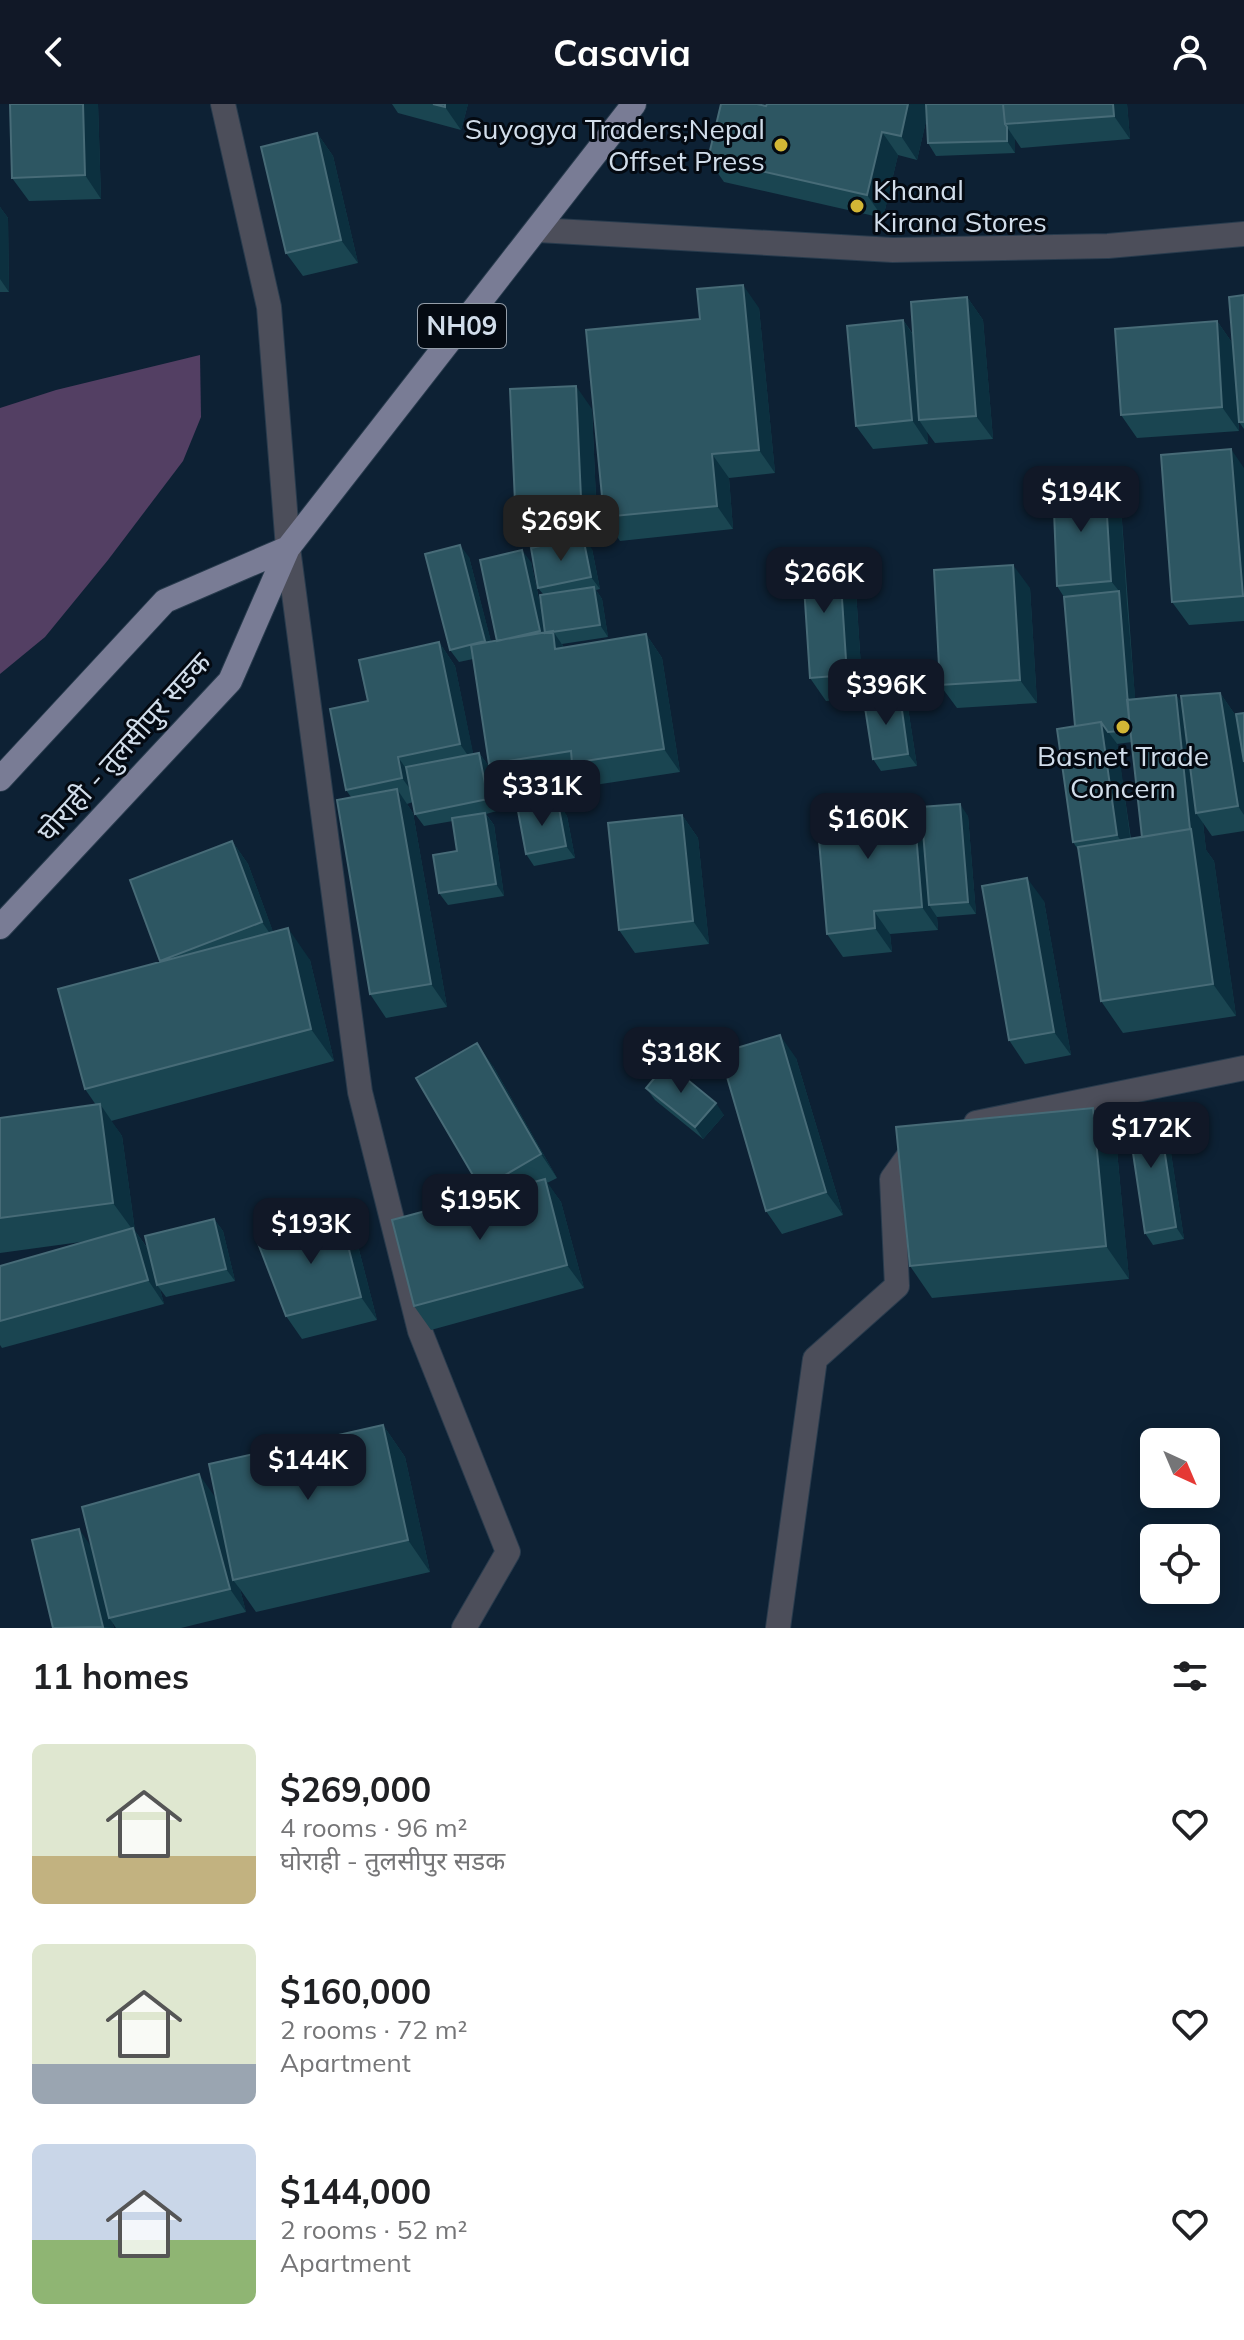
<!DOCTYPE html>
<html lang="en">
<head>
<meta charset="utf-8">
<style>
  body { margin:0; font-family:Mulish,"Noto Sans Devanagari",sans-serif; background:#f6f6f6; color:#202124; height:100vh; display:flex; flex-direction:column; font-size:30px; white-space:nowrap }
  * { box-sizing:border-box; margin:0 }
  p { font-size:26px; color:#757577 }
  .icon { flex:none; width:44px; height:44px; fill:none; stroke:currentColor; stroke-width:2; stroke-linecap:round; stroke-linejoin:round }
  .map { position:relative; height:1524px; overflow:hidden }
  .panel { display:flex; flex-direction:column; background:#fff; flex:1 }
  .panel>* { flex:none }
  .needle { width:52px; rotate:136deg }
  .buttons { position:absolute; left:1140px; top:1324px; display:grid; gap:16px }
  .buttons a { display:grid; place-items:center; width:80px; height:80px; border-radius:12px; background:#fff; box-shadow:0 4px 20px #0003; font-size:40px }
  .price { position:absolute; translate:-50% -68px; padding:0 18px; border-radius:16px; background:#111827; color:#fff; font-size:26px; line-height:52px; filter:drop-shadow(0 2px 4px #0008) }
  .price::after { content:''; position:absolute; left:50%; top:48px; width:24px; height:18px; margin-left:-12px; background:inherit; clip-path:polygon(0 0,100% 0,50% 100%) }
  .price.selected { background:#222; color:#fff }
  ul { padding:0; list-style:none }
  li { display:flex; align-items:center; gap:24px; height:200px; padding:0 32px }
  li span { display:grid; place-items:center; flex:none; width:224px; height:160px; border-radius:12px; color:#555 }
  li>.icon { margin-inline-start:auto }
  span .icon { width:96px; height:96px; fill:#fffc; stroke-width:1 }
  li b { font-size:34px }
  h2 { display:flex; justify-content:space-between; align-items:center; height:96px; padding:0 32px; font-size:34px }
  header { display:flex; justify-content:space-between; align-items:center; height:104px; padding:0 32px; background:#111827; color:#fff; font-size:36px; font-weight:700 }
  .map>svg:first-child { display:block }
  .forest { fill:#533f63 }
  .lines { fill:none; stroke-linecap:round; stroke-linejoin:round }
  .street-casing { stroke:#283b4d; stroke-width:26 }
  .primary-casing { stroke:#283b4d; stroke-width:26 }
  .street { stroke:#4c4e5a; stroke-width:24 }
  .primary { stroke:#797c95; stroke-width:24 }
  .wall { fill:#1a4551; fill-rule:evenodd }
  .shaded-wall { fill:#0c303f }
  .building { fill:#2d5662; stroke:#476b77; stroke-width:2 }
  .poi-dot { fill:#d2b635; stroke:#040a12; stroke-width:3 }
  .labels { text-anchor:middle; stroke-width:6; stroke-linejoin:round; paint-order:stroke }
  .shield { fill:#040a12; stroke:#949ea9; stroke-width:2 }
  .shield-label { font-size:26px; font-weight:bold; fill:#d1ddea }
  .poi-label { font-size:28px; fill:#d1ddea; stroke:#040a12; text-anchor:end }
  .street-label { font-size:28px; fill:#d1ddea; stroke:#040a12 }
</style>
</head>
<body>
<header><svg class="icon" aria-label="back" viewBox="0 0 24 24"><path d="M15 5l-7 7 7 7"/></svg>Casavia<svg class="icon" aria-label="person" viewBox="0 0 24 24"><circle cx="12" cy="8" r="4"/><path d="M4 21q1-7 8-7t8 7"/></svg></header>
<div class="map">
<svg width="1244" height="1524" viewBox="0 0 1244 1524">
  <rect width="100%" height="100%" fill="#0d2134"/>
  <path class="forest" d="M200 251 201 313 183 357 108 456 45 533 0 570V304L56 286Z"/>
  <g class="lines">
    <defs>
      <path id="street" d="M223 0 269 203 288 444 360 988 420 1227 508 1448 464 1524
        M538 126 893 146 1108 142 1244 130
        M976 1019 1244 964
        M778 1524 815 1255 897 1182 892 1075 920 1036"/>
      <path id="primary" d="M0 675 165 497 288 444
        M0 823 230 577 288 444 634 0"/>
    </defs>
    <use href="#street" class="street-casing"/>
    <use href="#primary" class="primary-casing"/>
    <use href="#street" class="street"/>
    <use href="#primary" class="primary"/>
  </g>
  <path class="wall" d="M10 0H98L101 95 29 97 12 74Z
    M392 0H468L461 26 398 9Z
    M767 0H1127L1130 35 1021 44 1015 35V49L936 52 928 39 927 13 917 56 898 51 883 114 724 78 708 55 766 2Z
    M317 29 333 52 358 159 303 172 286 149Z
    M0 103 8 114 9 188H0Z
    M1244 191V325L1239 318 1234 250 1239 327 1137 334 1121 311 1217 217 1233 240Z
    M967 193 983 216 993 335 935 339 927 328 928 340 873 345 856 322 903 216 913 230Z
    M759 204 775 369 729 374 733 425 620 437 604 413 700 215Z
    M592 305 597 418 531 421 515 398Z
    M1244 364V517L1189 521 1172 498Z
    M1121 403 1135 595 1176 591 1182 600 1220 589 1236 612 1244 662V727L1212 732 1203 719 1206 746 1214 757 1236 912 1123 929 1101 897 1079 747 1073 738 1075 622 1064 493 1057 482ZM1132 638 1142 733 1131 735 1117 640Z
    M592 445 600 485 596 486 602 495 608 533 562 540 564 544 646 530 662 554 680 668 588 682 581 672 506 683 489 660 473 555 459 558 450 546 469 453 491 538 497 537 531 458 544 518 543 490 538 484Z
    M855 472 863 594 826 597 810 574Z
    M1030 484 1037 599 957 604 940 581Z
    M439 538 455 562 473 650 479 649 488 661 497 707 486 710 494 721 504 792 448 801 439 789 457 747 453 717 424 722 415 710 413 698 407 700 413 709 447 903 386 914 370 890 351 693 346 686 368 597Z
    M908 604 917 662 881 667 873 655Z
    M558 699 567 712 575 754 534 762 526 750Z
    M921 703 968 712 976 810 937 813 938 826 890 830 892 848 843 853 827 830Z
    M682 711 698 734 709 840 635 849 619 826Z
    M232 737 248 760 273 828 310 856 334 957 111 1017 122 1032 135 1127 149 1146 214 1115 223 1127 235 1177 166 1193 160 1185 164 1200 2 1244 0 1241V1162L88 1137 0 1149V1014L96 1001 85 985 160 858 130 776Z
    M1044 797 1071 951 1025 960 1009 936Z
    M796 954 843 1111 782 1130 766 1107Z
    M493 962 557 1074 547 1079 561 1098 584 1184 431 1226 414 1202 486 1091 481 1085Z
    M646 984 724 1011 703 1035 655 996Z
    M1158 1004 1166 1016 1184 1135 1153 1141 1145 1129Z
    M1116 1036 1129 1175 932 1194 910 1162Z
    M341 1114 357 1138 377 1216 302 1235 286 1212Z
    M383 1321 405 1353 430 1468 256 1508 240 1485 246 1508 181 1524H116L112 1518 114 1524H53L92 1443 215 1393 219 1408Z"/>
  <path class="shaded-wall" d="M83 0H98L101 95 85 71Z
    M445 0H468L461 26 445 3Z
    M908 0H930L917 56 901 32Z
    M1113 0H1127L1130 35 1114 12Z
    M1007 23 1015 35V49L1007 37Z
    M882 28 898 51 883 114 867 91Z
    M317 29 333 52 358 159 341 136Z
    M0 103 8 114 9 188 0 175Z
    M743 181 759 204 775 369 759 346Z
    M967 193 983 216 993 335 976 312Z
    M903 216 919 240V316L927 328 928 340 912 316Z
    M1217 217 1233 240 1239 327 1222 303Z
    M576 282 592 305 597 418 581 394Z
    M1231 345 1244 364V493L1243 492Z
    M712 350 729 374 733 425 717 402Z
    M1105 379 1121 403 1127 500 1139 638 1130 626 1119 487 1111 477Z
    M583 433 592 445 600 485 591 473Z
    M460 441 469 453 494 549 485 537Z
    M522 446 531 458 548 539 540 527Z
    M839 449 855 472 863 594 847 571Z
    M1013 461 1030 484 1037 599 1020 576Z
    M594 483 602 495 608 533 600 521Z
    M553 527 569 551 555 545Z
    M646 530 662 554 680 668 664 645Z
    M439 538 455 562 476 663 460 640Z
    M1220 589 1236 612 1244 662V711L1238 702Z
    M1176 591 1192 614 1196 709 1203 719 1206 746 1214 757 1236 912 1213 880 1190 732Z
    M900 592 908 604 917 662 908 650Z
    M1101 618 1118 641 1133 755 1117 731Z
    M479 649 488 661 497 707 488 695Z
    M398 653 414 676 419 697 402 674Z
    M397 685 413 709 447 903 431 880Z
    M913 692 929 716V801L937 813 938 826 922 803Z
    M558 699 567 712 575 754 566 742Z
    M960 700 968 712 976 810 968 798Z
    M485 709 494 721 504 792 496 780Z
    M682 711 698 734 709 840 693 817Z
    M232 737 248 760 278 841 262 818Z
    M1027 774 1044 797 1071 951 1054 928Z
    M874 807 890 830 892 848 875 824Z
    M288 824 310 856 334 957 311 925Z
    M780 931 796 954 843 1111 826 1088Z
    M477 939 493 962 557 1074 541 1050Z
    M716 999 724 1011 703 1035 695 1023Z
    M100 1000 122 1032 135 1127 150 1148 157 1181 160 1185 164 1200 148 1176 135 1129 113 1099Z
    M1093 1004 1116 1036 1129 1175 1106 1142Z
    M1158 1004 1166 1016 1184 1135 1176 1123Z
    M545 1075 561 1098 584 1184 567 1161Z
    M341 1114 357 1138 377 1216 361 1193Z
    M214 1115 223 1127 235 1177 226 1165Z
    M383 1321 405 1353 430 1468 408 1436Z
    M199 1370 215 1393 237 1475 233 1476 240 1485 246 1508 230 1485Z
    M79 1425 95 1448 109 1514 112 1518 114 1524 103 1523Z"/>
  <path class="building" d="M10 0H83L85 71 12 74Z
    M433 0H445V3Z
    M721 0H757L766 2 767 0H908L901 32 882 28 867 91 708 55Z
    M926 0H1003L1005 20 1007 23V37L928 39Z
    M1003 0H1113L1114 12 1005 20Z
    M317 29 341 136 286 149 261 43Z
    M743 181 759 346 712 350 717 402 604 413 586 226 700 215 697 185Z
    M1244 191V318H1239L1229 193Z
    M967 193 976 312 919 316 911 198Z
    M903 216 912 316 856 322 847 222Z
    M1217 217 1222 303 1121 311 1115 225Z
    M576 282 581 394 515 398 510 285Z
    M1231 345 1243 492 1172 498 1161 351Z
    M1105 379 1111 477 1057 482 1053 382Z
    M583 433 591 473 538 484 531 444Z
    M460 441 485 537 450 546 425 450Z
    M522 446 540 527 497 537 480 456Z
    M839 449 847 571 810 574 802 451Z
    M1013 461 1020 576 940 581 934 466Z
    M594 483 600 521 545 529 540 491Z
    M1119 487 1130 626 1108 628 1101 618 1075 622 1064 493Z
    M553 527 555 545 646 530 664 645 572 659 571 647 489 660 471 541Z
    M439 538 460 640 398 653 402 674 346 686 330 605 368 597 359 556Z
    M1220 589 1238 702 1196 709 1181 592Z
    M1176 591 1190 725 1142 733 1127 596Z
    M900 592 908 650 873 655 864 597Z
    M1244 609V658L1236 610Z
    M1101 618 1117 731 1073 738 1057 625Z
    M479 649 488 695 415 710 406 663Z
    M397 685 431 880 370 890 337 696Z
    M913 692 922 803 874 807 875 824 827 830 816 701Z
    M558 699 566 742 526 750 518 707Z
    M960 700 968 798 929 801 921 703Z
    M485 709 496 780 439 789 433 751 457 747 452 714Z
    M682 711 693 817 619 826 608 719Z
    M1191 725 1213 880 1101 897 1078 743Z
    M232 737 262 818 160 857 130 776Z
    M1027 774 1054 928 1009 936 982 782Z
    M288 824 311 925 85 985 58 885Z
    M780 931 826 1088 766 1107 720 949Z
    M477 939 541 1050 481 1085 416 974Z
    M667 959 716 999 695 1023 646 984Z
    M100 1000 113 1099 0 1114V1014Z
    M1093 1004 1106 1142 910 1162 896 1023Z
    M1158 1004 1176 1123 1145 1129 1127 1009Z
    M545 1075 567 1161 414 1202 392 1116Z
    M341 1114 361 1193 286 1212 256 1134Z
    M214 1115 226 1165 157 1181 145 1132Z
    M133 1124 148 1176 0 1217V1162Z
    M383 1321 408 1436 233 1476 209 1360Z
    M199 1370 230 1485 109 1514 82 1403Z
    M79 1425 103 1523 53 1524 32 1436Z"/>
  <g class="poi-dot">
    <circle cx="781" cy="41" r="8"/>
    <circle cx="857" cy="102" r="8"/>
    <circle cx="1123" cy="623" r="8"/>
  </g>
  <g class="labels">
    <rect class="shield" x="418" y="200" width="88" height="44" rx="6"/>
    <g class="shield-label">
      <text x="462" y="231">NH09</text>
    </g>
    <g class="poi-label">
      <text x="765" y="35">Suyogya Traders;Nepal<tspan x="765" dy="32">Offset Press</tspan></text>
      <text x="873" y="96" text-anchor="start">Khanal<tspan x="873" dy="32">Kirana Stores</tspan></text>
      <text x="1123" y="662" text-anchor="middle">Basnet Trade<tspan x="1123" dy="32">Concern</tspan></text>
    </g>
    <g class="street-label">
      <text transform="translate(124 643) rotate(-48)" y="10">घोराही - तुलसीपुर सडक</text>
    </g>
  </g>
</svg>
<div class="buttons">
<a><svg class="needle" viewBox="-14 -14 28 28"><path d="M0-13l5 13h-10z" fill="#e53935"/><path d="M0 13l5-13h-10z" fill="#757577"/></svg></a>
<a><svg class="icon" aria-label="locate" viewBox="0 0 24 24"><circle cx="12" cy="12" r="6"/><path d="M12 2v4M12 18v4M2 12h4M18 12h4"/></svg></a>
</div>
<b class="price" style="left:1081px;top:430px">$194K</b>
<b class="price selected" style="left:561px;top:459px">$269K</b>
<b class="price" style="left:824px;top:511px">$266K</b>
<b class="price" style="left:886px;top:623px">$396K</b>
<b class="price" style="left:542px;top:724px">$331K</b>
<b class="price" style="left:868px;top:757px">$160K</b>
<b class="price" style="left:681px;top:991px">$318K</b>
<b class="price" style="left:1151px;top:1066px">$172K</b>
<b class="price" style="left:480px;top:1138px">$195K</b>
<b class="price" style="left:311px;top:1162px">$193K</b>
<b class="price" style="left:308px;top:1398px">$144K</b>
</div>
<section class="panel">
<h2>11 homes<svg class="icon" aria-label="filters" viewBox="0 0 24 24"><path d="M4 7h16M4 17h16"/><circle cx="9" cy="7" r="2"/><circle cx="15" cy="17" r="2"/></svg></h2>
<ul>
<li><span style="background:linear-gradient(#dfe7d0 70%,#c2b280 0)"><svg class="icon" aria-label="home" viewBox="0 0 24 24"><path d="M3 11l9-7 9 7M6 9v11h12V9"/></svg></span><div><b>$269,000</b><p>4 rooms · 96 m²</p><p>घोराही - तुलसीपुर सडक</p></div><svg class="icon" aria-label="heart" viewBox="0 0 24 24"><path d="M12 20l-8-8c-3-5 5-10 8-4 3-6 11-1 8 4z"/></svg></li>
<li><span style="background:linear-gradient(#dfe7d0 75%,#9aa5b1 0)"><svg class="icon" aria-label="home" viewBox="0 0 24 24"><path d="M3 11l9-7 9 7M6 9v11h12V9"/></svg></span><div><b>$160,000</b><p>2 rooms · 72 m²</p><p>Apartment</p></div><svg class="icon" aria-label="heart" viewBox="0 0 24 24"><path d="M12 20l-8-8c-3-5 5-10 8-4 3-6 11-1 8 4z"/></svg></li>
<li><span style="background:linear-gradient(#c9d6e8 60%,#8fb573 0)"><svg class="icon" aria-label="home" viewBox="0 0 24 24"><path d="M3 11l9-7 9 7M6 9v11h12V9"/></svg></span><div><b>$144,000</b><p>2 rooms · 52 m²</p><p>Apartment</p></div><svg class="icon" aria-label="heart" viewBox="0 0 24 24"><path d="M12 20l-8-8c-3-5 5-10 8-4 3-6 11-1 8 4z"/></svg></li>
</ul>
</section>
</body>
</html>
